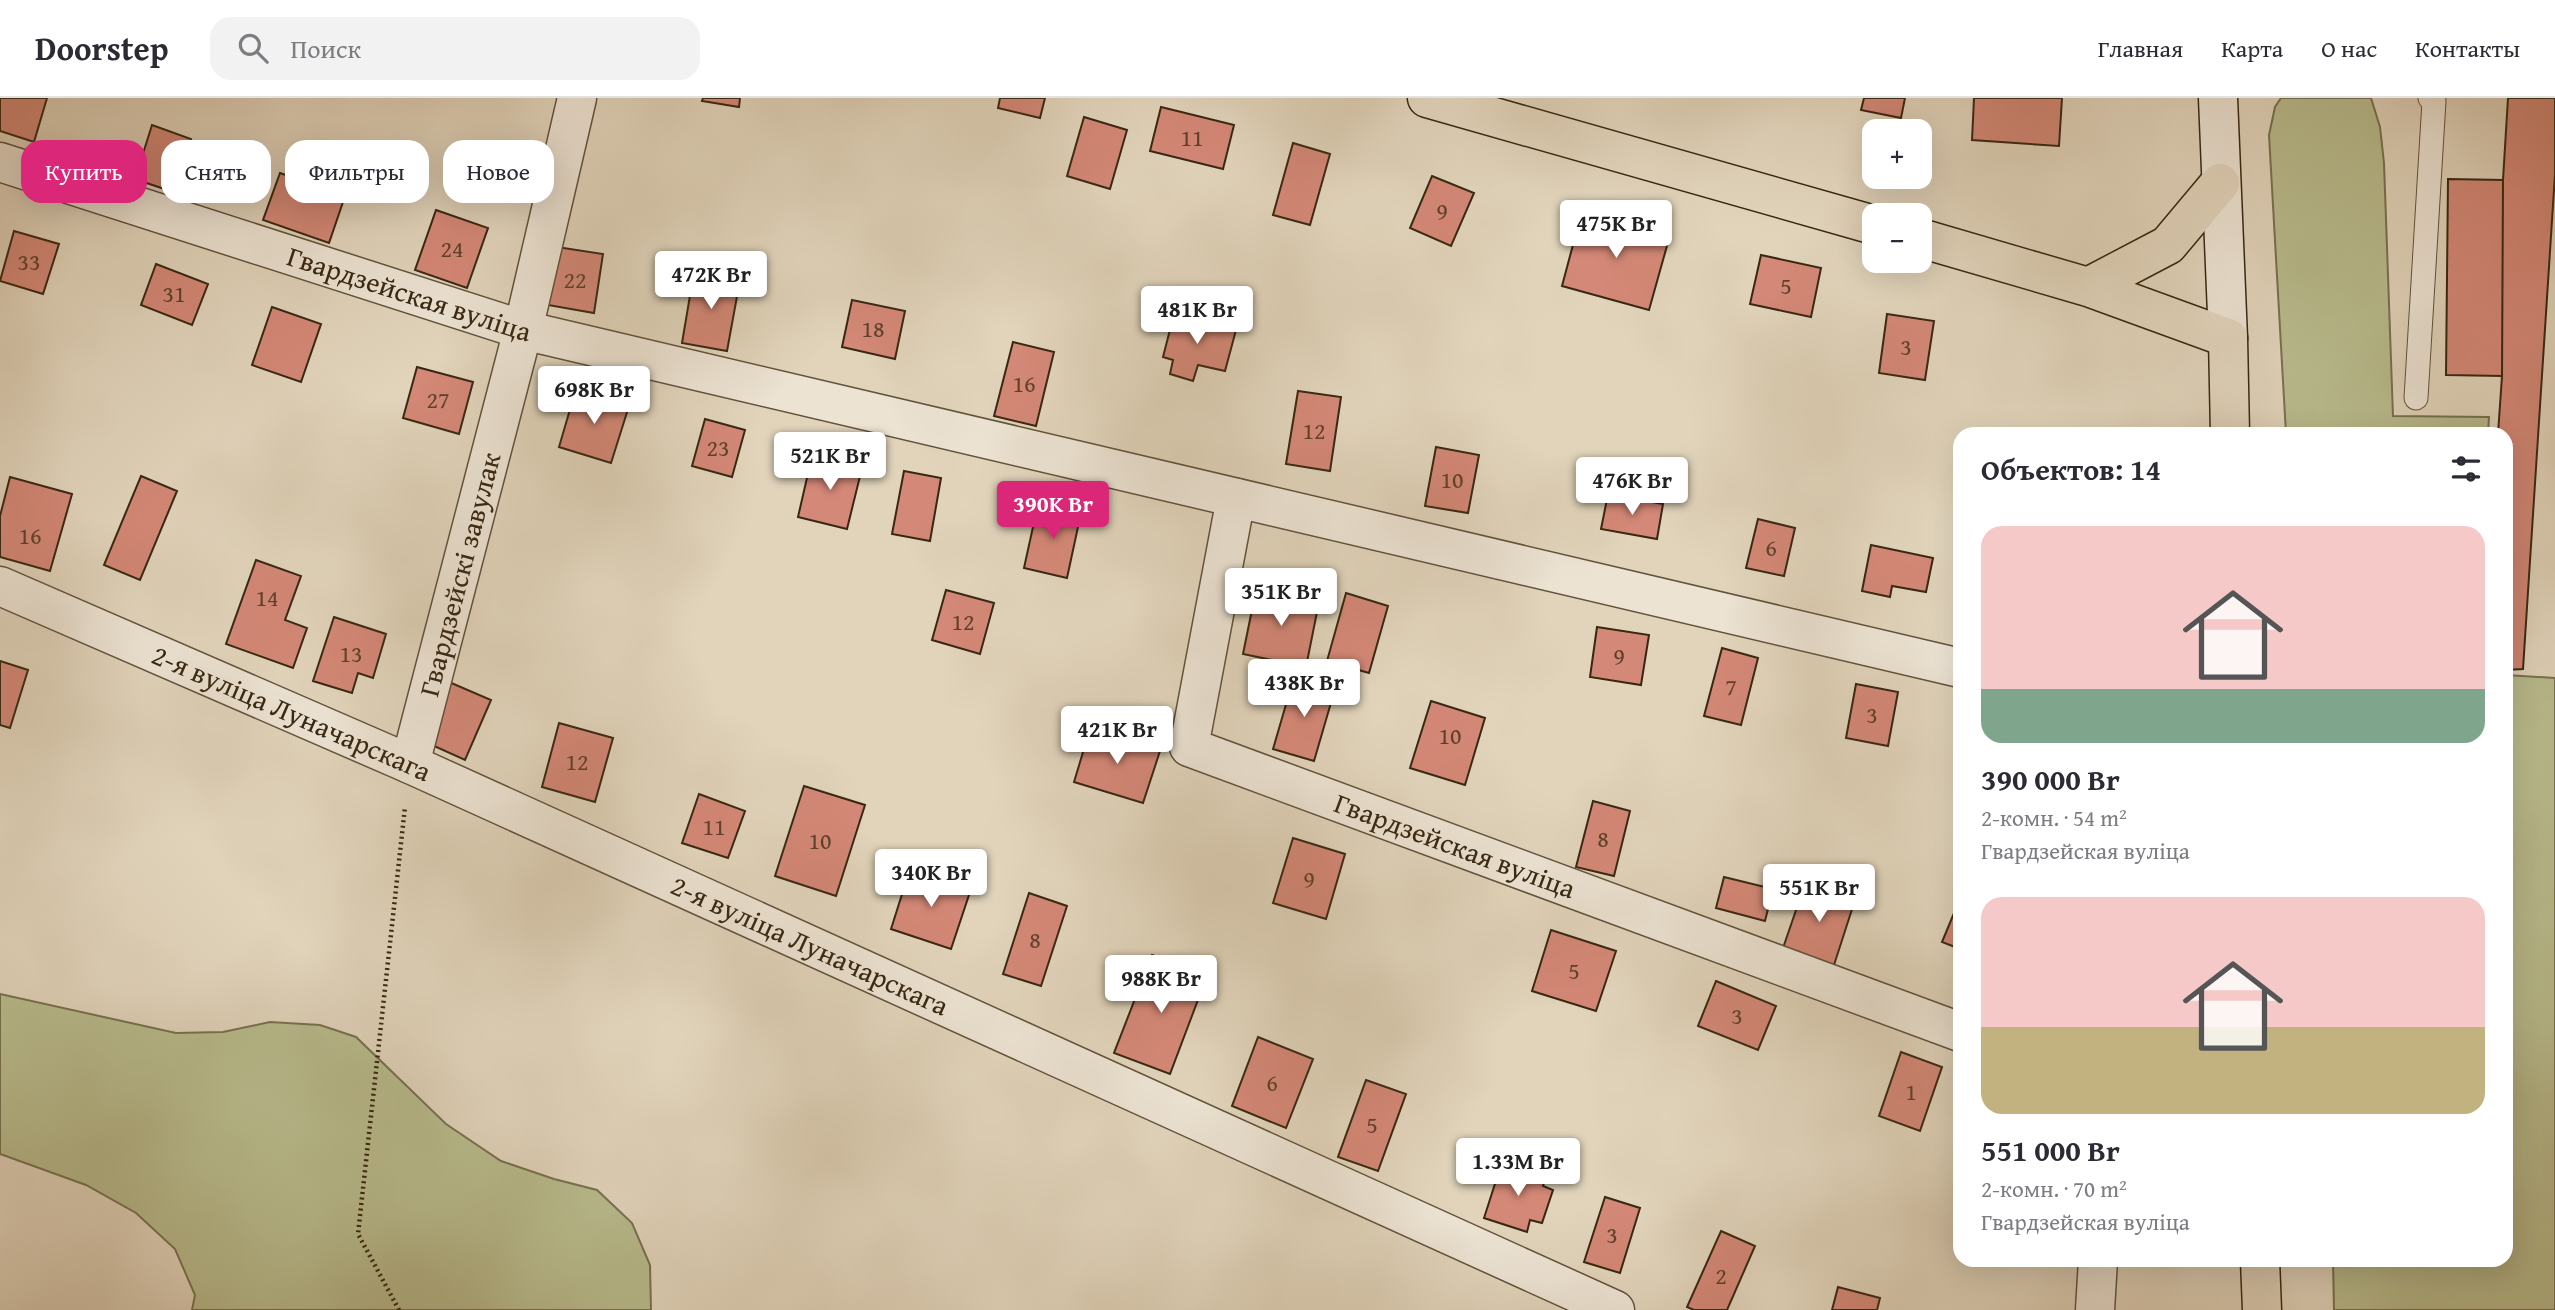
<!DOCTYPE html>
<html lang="ru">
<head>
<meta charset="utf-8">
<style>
  body { margin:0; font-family:"Gentium Book Plus",serif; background:#f2f2f3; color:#2b2b33; height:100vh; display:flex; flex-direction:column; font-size:26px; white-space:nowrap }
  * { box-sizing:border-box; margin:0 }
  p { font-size:23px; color:#7c7c81 }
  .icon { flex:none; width:38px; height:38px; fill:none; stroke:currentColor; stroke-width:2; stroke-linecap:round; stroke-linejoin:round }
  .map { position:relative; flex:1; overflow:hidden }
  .sheet { position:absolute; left:1953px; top:329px; width:560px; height:840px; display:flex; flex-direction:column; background:#fff; border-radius:21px; box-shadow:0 7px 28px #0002 }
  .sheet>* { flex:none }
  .guide { position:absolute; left:21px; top:42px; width:665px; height:63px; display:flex; gap:14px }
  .buttons { position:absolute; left:1862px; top:21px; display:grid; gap:14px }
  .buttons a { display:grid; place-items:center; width:70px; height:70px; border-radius:14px; background:#fff; box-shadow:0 7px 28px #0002; font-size:35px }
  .price { position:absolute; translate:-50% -60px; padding:0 16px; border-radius:7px; background:#fff; color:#222; font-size:23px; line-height:46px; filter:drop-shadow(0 2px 4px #0008) }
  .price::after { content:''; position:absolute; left:50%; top:42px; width:21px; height:16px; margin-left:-10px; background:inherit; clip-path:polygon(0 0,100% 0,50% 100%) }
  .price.current { background:#db2777; color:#fff }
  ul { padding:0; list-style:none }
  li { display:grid; align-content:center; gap:14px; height:371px; padding:0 28px }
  li span { display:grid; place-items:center; height:217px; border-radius:21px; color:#555 }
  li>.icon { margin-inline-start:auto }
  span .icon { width:126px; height:126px; fill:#fffc; stroke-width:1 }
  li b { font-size:30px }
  h2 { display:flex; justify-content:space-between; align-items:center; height:84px; padding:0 28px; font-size:30px }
  .tag { padding:0 24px; border-radius:21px; background:#fff; box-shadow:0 7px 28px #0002; font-size:24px; line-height:63px }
  .tag.current { background:#db2777; color:#fff }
  header { display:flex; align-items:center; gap:42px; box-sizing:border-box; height:98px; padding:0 35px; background:#fff; border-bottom:2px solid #e1e1e2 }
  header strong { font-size:33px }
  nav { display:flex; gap:38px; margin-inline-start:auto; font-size:24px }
  .search { width:490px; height:63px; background:#f2f2f3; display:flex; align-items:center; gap:18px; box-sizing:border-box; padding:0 24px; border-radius:21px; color:#7c7c81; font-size:26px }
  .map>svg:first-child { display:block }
  .green { fill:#b8bb8d; stroke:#787250; stroke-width:2 }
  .building { fill:#d48877; stroke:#382812; stroke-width:2 }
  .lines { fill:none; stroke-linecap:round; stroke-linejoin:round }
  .lane-casing { stroke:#62533c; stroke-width:25 }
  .street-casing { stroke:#62533c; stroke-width:41 }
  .secondary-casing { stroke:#382812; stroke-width:41 }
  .primary-casing { stroke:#382812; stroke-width:41 }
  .path { stroke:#382812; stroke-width:4.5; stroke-dasharray:2 3.5; stroke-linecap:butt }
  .lane { stroke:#ece3d3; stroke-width:23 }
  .street { stroke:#ece3d3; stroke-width:38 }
  .secondary { stroke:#ece3d3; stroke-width:38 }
  .primary { stroke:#e1d4bb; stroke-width:38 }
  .labels { text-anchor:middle; stroke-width:5; stroke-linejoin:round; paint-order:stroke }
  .number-label { font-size:24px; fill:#5f402b }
  .street-label { font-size:28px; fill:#382812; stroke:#ece3d3 }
</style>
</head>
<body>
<header>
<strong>Doorstep</strong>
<div class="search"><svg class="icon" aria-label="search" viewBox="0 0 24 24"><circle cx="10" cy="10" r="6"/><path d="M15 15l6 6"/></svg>Поиск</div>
<nav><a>Главная</a><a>Карта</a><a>О нас</a><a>Контакты</a></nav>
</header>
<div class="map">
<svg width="2555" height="1212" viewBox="0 0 2555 1212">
  <rect width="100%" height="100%" fill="#e1d4bb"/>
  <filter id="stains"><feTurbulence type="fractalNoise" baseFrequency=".00286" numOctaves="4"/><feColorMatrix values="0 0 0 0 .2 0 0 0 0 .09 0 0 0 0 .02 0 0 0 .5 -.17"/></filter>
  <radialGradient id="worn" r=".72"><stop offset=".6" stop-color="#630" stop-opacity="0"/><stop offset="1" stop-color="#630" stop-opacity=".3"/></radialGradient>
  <path class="green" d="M2281 0H2371L2380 29 2384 65 2393 318 2489 319 2488 336H2286L2269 37 2275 9Z
    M2506 577 2555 580V1212H2334L2333 1162H2506Z
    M0 896 176 935 223 934 270 924 320 927 356 939 446 1026 501 1063 554 1081 597 1092 632 1125 650 1167 651 1212H192L195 1197 175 1151 136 1115 86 1087 0 1056Z"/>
  <path class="building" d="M0 0H47L34 44 0 33Z
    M703 0H740L739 9 702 3Z
    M1000 0H1045L1040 20 998 10Z
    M1864 0H1905L1901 20 1861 12Z
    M1974 0H2062L2059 48 1972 42Z
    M2508 0H2555V76L2523 571 2506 572V336H2498L2502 278 2503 82Z
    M1161 9 1234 27 1223 71 1150 53Z
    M1084 19 1127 32 1110 91 1067 78Z
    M152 27 191 41 173 94 135 81Z
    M1293 45 1330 56 1310 127 1273 117Z
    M280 75 345 98 329 145 263 122Z
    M1432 78 1474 95 1451 148 1410 130Z
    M2448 81 2503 82 2502 278 2446 277Z
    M436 112 488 130 467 190 415 172Z
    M1582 113 1670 137 1649 212 1562 188Z
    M14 133 59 146 43 196 0 183Z
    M557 149 603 156 594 215 548 207Z
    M1761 157 1821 170 1811 219 1750 206Z
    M156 166 208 186 192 227 141 207Z
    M694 174 740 182 727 253 682 245Z
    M852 202 905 213 895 261 842 249Z
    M272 209 321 226 301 284 252 267Z
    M1174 216 1236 232 1225 273 1198 267 1193 283 1170 276 1173 262 1163 259Z
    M1887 216 1934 223 1925 282 1879 275Z
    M1013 244 1054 254 1036 328 994 318Z
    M417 269 473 284 459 336 403 320Z
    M576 291 629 308 611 365 559 349Z
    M1298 293 1341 299 1330 373 1286 366Z
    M705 321 745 332 732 379 692 368Z
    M1436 349 1479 357 1468 415 1425 408Z
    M812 358 862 370 847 431 798 419Z
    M904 373 941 380 930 443 892 436Z
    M141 378 177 393 140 482 104 467Z
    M10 379 72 396 50 473 0 459V418Z
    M1608 396 1663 406 1657 441 1601 431Z
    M1038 406 1081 415 1067 480 1024 470Z
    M1758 421 1795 430 1784 478 1746 470Z
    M1871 447 1933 460 1926 494 1892 488 1890 499 1862 493Z
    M256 462 301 478 285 522 307 530 293 570 226 546Z
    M946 492 994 505 980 556 932 542Z
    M1256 492 1319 504 1306 569 1243 556Z
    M1346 495 1388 508 1369 575 1327 563Z
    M334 519 386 536 373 580 358 575 352 595 313 583Z
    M1597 529 1649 537 1641 587 1590 579Z
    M1722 550 1758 560 1741 627 1704 618Z
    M0 563 28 572 10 630 0 627Z
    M1294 579 1335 591 1314 663 1273 651Z
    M449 584 491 602 465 662 423 643Z
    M1856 586 1898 594 1888 648 1846 640Z
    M1431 603 1485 620 1465 687 1410 670Z
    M559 625 613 640 595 704 542 689Z
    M1090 631 1160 653 1143 705 1074 684Z
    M804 688 865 707 836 798 775 778Z
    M699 696 745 713 728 760 682 745Z
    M1593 703 1630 713 1614 778 1576 769Z
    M1293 740 1345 756 1326 821 1273 805Z
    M910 771 971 791 951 851 891 831Z
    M1724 779 1773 791 1765 823 1716 810Z
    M1805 786 1855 802 1834 867 1783 850Z
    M1029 795 1067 808 1041 888 1003 876Z
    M1959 803H1960V851L1942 844Z
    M1551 832 1616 853 1596 913 1532 893Z
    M1152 857 1207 878 1170 976 1114 955Z
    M1716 883 1776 908 1758 952 1698 928Z
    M1258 939 1313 961 1286 1030 1232 1008Z
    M1901 954 1942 969 1920 1033 1879 1018Z
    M1366 982 1406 996 1378 1073 1338 1059Z
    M1502 1064 1546 1078 1543 1088 1553 1092 1542 1125 1530 1122 1527 1134 1484 1120Z
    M1605 1099 1640 1110 1620 1175 1584 1164Z
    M1721 1133 1755 1148 1727 1212H1694L1687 1209Z
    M1838 1189 1880 1200 1877 1212H1832Z"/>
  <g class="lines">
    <defs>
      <path id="lane" d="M2416 300 2434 3 2430 0"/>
      <g id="street">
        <path id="s1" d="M0 64 523 232 1960 570"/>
        <path id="s2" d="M1236 400 1189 649 1960 934"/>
        <path id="s3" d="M0 488 410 666 1615 1212"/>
        <path id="s4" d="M410 666 523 232 577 0"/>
        <path d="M2095 1212 2098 1162"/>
      </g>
      <path id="secondary" d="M2218 0 2228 240"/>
      <path id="primary" d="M1427 0 1874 127
        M1920 140 2088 189 2228 240 2230 336
        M2088 189 2168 147 2220 85
        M2260 1162 2262 1212"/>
    </defs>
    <use href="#lane" class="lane-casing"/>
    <use href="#street" class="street-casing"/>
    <use href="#secondary" class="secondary-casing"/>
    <use href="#primary" class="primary-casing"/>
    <path class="path" d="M399 1212 358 1136 405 709"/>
    <use href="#lane" class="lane"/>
    <use href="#street" class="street"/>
    <use href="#secondary" class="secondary"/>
    <use href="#primary" class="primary"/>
  </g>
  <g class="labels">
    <g class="number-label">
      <text x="1192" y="48">11</text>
      <text x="1442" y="121">9</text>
      <text x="452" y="159">24</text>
      <text x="29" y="172">33</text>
      <text x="575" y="190">22</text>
      <text x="1786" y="196">5</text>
      <text x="174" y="204">31</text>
      <text x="873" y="239">18</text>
      <text x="1906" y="257">3</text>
      <text x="1024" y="294">16</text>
      <text x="438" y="310">27</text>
      <text x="1314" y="341">12</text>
      <text x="718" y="358">23</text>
      <text x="1452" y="390">10</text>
      <text x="30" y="446">16</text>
      <text x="1771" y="458">6</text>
      <text x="267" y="508">14</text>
      <text x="963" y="532">12</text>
      <text x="351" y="564">13</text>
      <text x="1619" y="566">9</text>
      <text x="1731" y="597">7</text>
      <text x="1872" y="625">3</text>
      <text x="1450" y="646">10</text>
      <text x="577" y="672">12</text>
      <text x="714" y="737">11</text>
      <text x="1603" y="749">8</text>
      <text x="820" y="751">10</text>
      <text x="1309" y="789">9</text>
      <text x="1035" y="850">8</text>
      <text x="1574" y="881">5</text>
      <text x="1737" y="926">3</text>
      <text x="1272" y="993">6</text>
      <text x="1911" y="1002">1</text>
      <text x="1372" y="1035">5</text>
      <text x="1612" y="1145">3</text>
      <text x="1721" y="1186">2</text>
    </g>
    <g class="street-label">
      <text dy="10" stroke="none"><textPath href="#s1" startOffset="430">Гвардзейская вуліца</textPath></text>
      <text dy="10" stroke="none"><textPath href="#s4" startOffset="196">Гвардзейскі завулак</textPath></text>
      <text dy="10" stroke="none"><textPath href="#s3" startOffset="318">2-я вуліца Луначарскага</textPath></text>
      <text dy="10" stroke="none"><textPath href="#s2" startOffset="537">Гвардзейская вуліца</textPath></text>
      <text dy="10" stroke="none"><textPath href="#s3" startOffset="886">2-я вуліца Луначарскага</textPath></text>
    </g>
  </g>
  <rect width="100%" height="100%" filter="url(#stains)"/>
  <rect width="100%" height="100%" fill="url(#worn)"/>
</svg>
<div class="buttons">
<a>+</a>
<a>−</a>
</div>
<b class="price" style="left:1616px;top:162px">475K Br</b>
<b class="price" style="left:711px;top:213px">472K Br</b>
<b class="price" style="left:1197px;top:248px">481K Br</b>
<b class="price" style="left:594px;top:328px">698K Br</b>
<b class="price" style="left:830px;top:394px">521K Br</b>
<b class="price" style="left:1632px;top:419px">476K Br</b>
<b class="price current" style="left:1053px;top:443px">390K Br</b>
<b class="price" style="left:1281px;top:530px">351K Br</b>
<b class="price" style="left:1304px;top:621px">438K Br</b>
<b class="price" style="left:1117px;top:668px">421K Br</b>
<b class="price" style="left:931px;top:811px">340K Br</b>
<b class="price" style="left:1819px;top:826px">551K Br</b>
<b class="price" style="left:1161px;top:917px">988K Br</b>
<b class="price" style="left:1518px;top:1100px">1.33M Br</b>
<div class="guide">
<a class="tag current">Купить</a>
<a class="tag">Снять</a>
<a class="tag">Фильтры</a>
<a class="tag">Новое</a>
</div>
<section class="sheet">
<h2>Объектов: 14<svg class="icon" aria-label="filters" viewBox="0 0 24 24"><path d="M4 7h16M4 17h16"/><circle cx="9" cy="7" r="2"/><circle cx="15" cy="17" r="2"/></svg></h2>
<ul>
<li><span style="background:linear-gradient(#f6c9c9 75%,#7fa58c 0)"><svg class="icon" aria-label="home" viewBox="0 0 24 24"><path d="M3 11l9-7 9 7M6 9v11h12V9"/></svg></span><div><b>390 000 Br</b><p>2-комн. · 54 m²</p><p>Гвардзейская вуліца</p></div></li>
<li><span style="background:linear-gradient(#f6c9c9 60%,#c2b280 0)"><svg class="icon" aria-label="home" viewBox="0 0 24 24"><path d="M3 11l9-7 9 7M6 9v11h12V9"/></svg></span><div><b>551 000 Br</b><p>2-комн. · 70 m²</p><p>Гвардзейская вуліца</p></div></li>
</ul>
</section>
</div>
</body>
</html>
